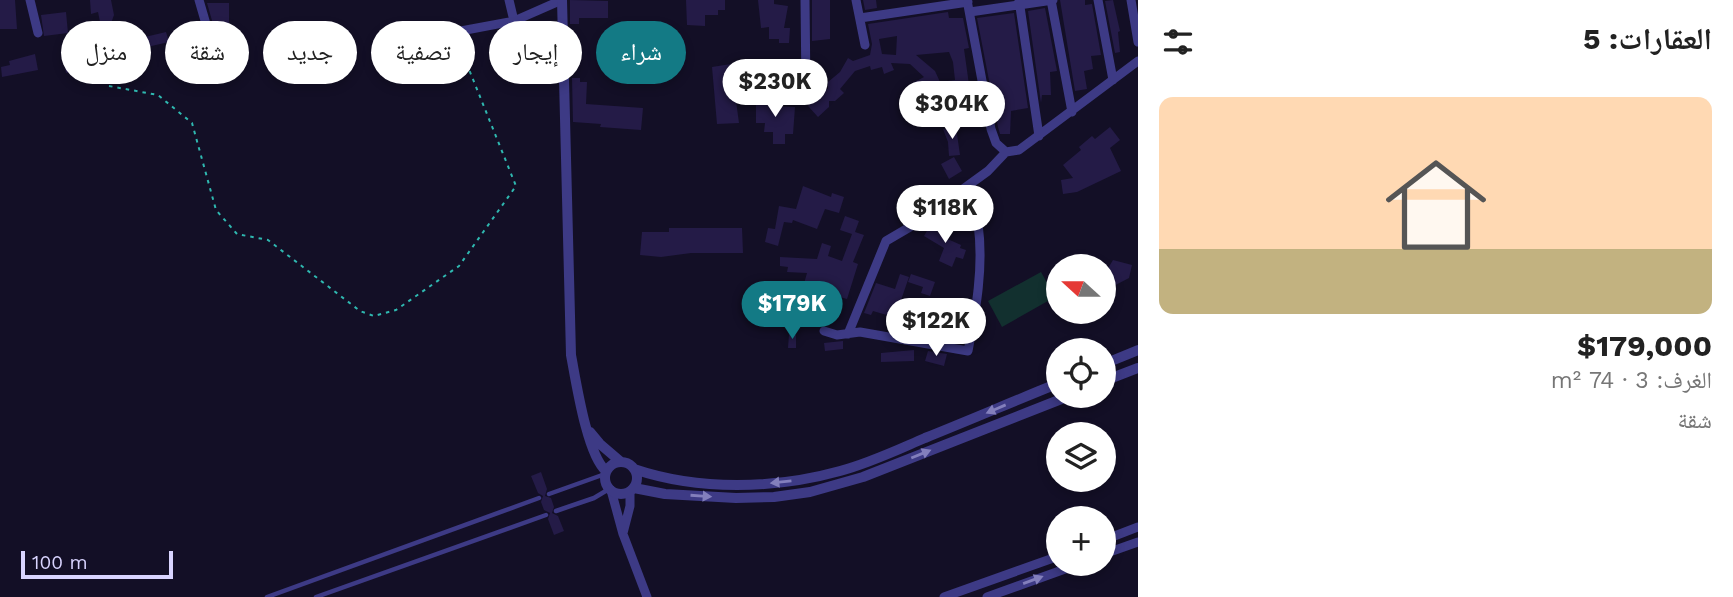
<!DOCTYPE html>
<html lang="ar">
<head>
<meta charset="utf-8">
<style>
  body { margin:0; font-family:"Work Sans","Noto Naskh Arabic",sans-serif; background:#f2f2f2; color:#222; direction:rtl; height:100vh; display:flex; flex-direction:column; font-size:26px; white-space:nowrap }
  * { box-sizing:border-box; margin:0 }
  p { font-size:23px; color:#767676 }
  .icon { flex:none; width:38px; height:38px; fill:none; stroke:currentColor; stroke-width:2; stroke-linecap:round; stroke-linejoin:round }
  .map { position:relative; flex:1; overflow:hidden; direction:ltr }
  .details { display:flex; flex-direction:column; background:#fff; width:595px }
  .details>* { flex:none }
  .hud { position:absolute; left:21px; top:21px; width:665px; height:63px; direction:rtl; display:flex; gap:14px }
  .needle { width:46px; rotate:291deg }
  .controls { position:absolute; left:1046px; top:254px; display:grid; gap:14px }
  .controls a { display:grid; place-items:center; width:70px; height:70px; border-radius:50%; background:#fff; box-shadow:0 4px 10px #0003; font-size:35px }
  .scale { position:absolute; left:21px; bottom:18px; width:152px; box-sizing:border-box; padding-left:7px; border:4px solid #d9d4ff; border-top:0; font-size:19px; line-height:24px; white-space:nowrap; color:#d9d4ff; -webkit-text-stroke:5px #130f26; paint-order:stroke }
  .price { position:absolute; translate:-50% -60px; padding:0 16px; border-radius:24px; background:#fff; color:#222; font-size:23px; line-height:46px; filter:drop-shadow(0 2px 4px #0008) }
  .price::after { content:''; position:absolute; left:50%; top:42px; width:21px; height:16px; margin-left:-10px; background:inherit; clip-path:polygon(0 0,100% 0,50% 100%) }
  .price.active { background:#137a85; color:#fff }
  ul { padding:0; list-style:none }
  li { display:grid; align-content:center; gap:14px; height:371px; padding:0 21px }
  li+li { border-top:2px solid #e0e0e0 }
  li span { display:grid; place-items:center; height:217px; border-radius:14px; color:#555 }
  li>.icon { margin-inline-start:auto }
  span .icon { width:126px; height:126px; fill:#fffc; stroke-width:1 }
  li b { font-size:30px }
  h2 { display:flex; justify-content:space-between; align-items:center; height:84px; padding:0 21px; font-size:30px }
  .chip { padding:0 24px; border-radius:32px; background:#fff; box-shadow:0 4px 10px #0003; font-size:24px; line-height:63px }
  .chip.active { background:#137a85; color:#fff }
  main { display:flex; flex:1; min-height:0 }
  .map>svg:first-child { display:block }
  .green { fill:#12302f }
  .building { fill:#241b47; fill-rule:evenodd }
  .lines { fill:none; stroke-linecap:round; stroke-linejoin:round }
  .path { stroke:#2fb8b0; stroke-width:2; stroke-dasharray:3.5 5; stroke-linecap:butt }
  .service { stroke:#3d3a85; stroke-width:4.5 }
  .minor { stroke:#3d3a85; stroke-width:9 }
  .tertiary { stroke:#3d3a85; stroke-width:10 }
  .oneway { fill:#837fbc }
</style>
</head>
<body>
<main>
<section class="details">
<h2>العقارات: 5<svg class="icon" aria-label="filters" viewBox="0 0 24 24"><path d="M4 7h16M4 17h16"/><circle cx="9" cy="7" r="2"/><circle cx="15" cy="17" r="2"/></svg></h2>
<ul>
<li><span style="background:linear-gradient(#ffd9b3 70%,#c2b280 0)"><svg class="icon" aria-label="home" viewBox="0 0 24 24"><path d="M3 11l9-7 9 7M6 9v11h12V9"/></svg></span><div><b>$179,000</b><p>الغرف: 3 · 74 m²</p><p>شقة</p></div></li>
</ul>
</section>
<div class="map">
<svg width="1138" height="597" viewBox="0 0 1138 597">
  <rect width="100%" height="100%" fill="#130f26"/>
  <path class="green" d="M1041 272 1055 297 1002 327 988 301Z"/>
  <path class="building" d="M0 0H15L17 29H0Z
    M90 0H111L114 15 105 40 125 36 129 53 97 60 89 31 101 27 98 12 91 14Z
    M570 0 608 1V18H579V24H570Z
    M686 0H725V10H718V15H705V26L687 25Z
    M758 0H774V4L788 6 784 28H790L789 43H779V39H769V27L761 28Z
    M812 0H830V39L812 41Z
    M863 0H876L877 8 865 10Z
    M1060 0H1085V5L1092 4 1101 55 1091 56 1093 69 1084 71 1087 89 1075 91Z
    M1113 0 1120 31 1118 32 1120 52 1115 53 1105 1Z
    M207 3H229V24H213Z
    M1045 8 1057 71 1050 72 1051 95H1042L1041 103 1028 11Z
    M66 12 68 33 44 36 41 15Z
    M948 12 949 18H963L969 48 964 49 972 106 962 107 961 97 942 110 930 111 929 108 926 110 911 84 924 77 910 64 891 63 894 70 884 74 882 67 871 70 870 66 855 71 840 89 844 93 835 101H829V107L818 117 808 106 811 101 813 88 828 89V82L840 72 848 58 853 61 870 55 872 44 868 24ZM897 36 896 55 882 54 879 39ZM949 52 953 62 955 80 940 82 935 71 916 55Z
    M1014 13 1028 108 1011 111 1010 134H1000L998 127 977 18Z
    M166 32 169 42 147 47 145 37Z
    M35 54 38 70 2 77 1 67 10 65 9 61Z
    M84 58 86 69 66 73 64 62Z
    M625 60 642 61 641 78 624 79Z
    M731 64 739 123 717 124 712 67Z
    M572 78H580V82H587L586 104 643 108 641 130 600 127 601 124 573 122Z
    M756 96H768V102L773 106 795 107 793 134H785V144H773V132H764L765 123H756Z
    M956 127 960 155 949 156 948 142 943 129Z
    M1110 127 1120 140 1110 148 1121 171 1077 192 1063 194 1061 180 1073 178 1063 165 1081 150 1079 147 1092 136 1095 139Z
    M954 157 962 171 949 179 941 164Z
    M803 186 831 197 832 193 844 197 839 213 825 209 817 229 793 220 792 223 784 222 778 246 765 242 768 228 775 229 779 206 796 209Z
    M845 216 859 221 855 232 864 235 853 262 858 264 847 299 803 287 807 273 787 272 788 267 780 266V257L817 259 822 243 831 246 828 256 842 261 852 234 840 230Z
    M932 222 947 231 943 237 961 245 960 248 966 250 963 259 956 257 952 267 939 261 944 248 924 236Z
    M669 228H742L743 253H691L661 257 640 255 642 232H669Z
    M1113 260 1132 265 1129 278 1104 291V270H1107Z
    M900 274 909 277 900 303 909 305 907 309 933 317 935 310 948 314 951 305 960 308 958 319 962 320 959 327 965 329 963 339 940 330 938 339 925 336 928 327 873 311 871 315 864 313 876 283 895 289Z
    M911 274 935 282 930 296 921 293 923 287 908 282Z
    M789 334 796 335V348H788Z
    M843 341V349L825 351 824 343Z
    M914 350V361L881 362V353Z
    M928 351 947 354 944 366 925 361Z
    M541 472 547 489 545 496 551 498 554 507 552 513 558 516 564 531 554 535 548 519 550 513 544 510 541 502 543 496 538 493 531 476Z"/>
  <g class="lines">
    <path class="path" d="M109 86 158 95 192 123 216 210 237 234 268 240 360 311 374 316 396 310 459 266 516 186 464 57"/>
    <path class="service" d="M549 494 605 474
      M556 511 594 498 609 489
      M267 597 539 498
      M316 597 546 515"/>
    <path class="minor" d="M30 0 38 33
      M199 0 206 24
      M509 0 514 21
      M856 0 865 45
      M967 0 991 129 996 143 1006 152 1019 150 1138 61
      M1019 0 1039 136
      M1051 0 1072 112
      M1098 0 1113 80
      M1131 0 1138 42
      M970 12 1053 0
      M860 18 968 2
      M396 54 450 33 514 21 562 0
      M774 99 804 100 806 90 805 0
      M824 331 837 335 860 332 968 351C976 310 984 266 978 224 976 212 970 199 966 187
      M848 334 886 241 915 224 988 171 1006 152
      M611 490 623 534 647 597
      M623 533 630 506V491
      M1104 540 1138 527
      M1104 554 1138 542
      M944 597 1059 556
      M987 597 1079 564"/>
    <path class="tertiary" d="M562 0 571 355C576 381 587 455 606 471
      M1104 364 1138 350
      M1104 381 1138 368
      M590 432 600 444 621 462
      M605 478a16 16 0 1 1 32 0a16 16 0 1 1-32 0Z
      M634 469C699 491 775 489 840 471 870 463 897 450 925 438 970 420 1014 401 1059 383
      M634 488 665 494 736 498 774 497 810 492 863 477 1069 396"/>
  </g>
  <defs><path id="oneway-solid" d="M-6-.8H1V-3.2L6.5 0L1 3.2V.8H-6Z" transform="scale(1.75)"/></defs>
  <g class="oneway">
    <use href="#oneway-solid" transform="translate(996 409) rotate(157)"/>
    <use href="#oneway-solid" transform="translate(921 454) rotate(-22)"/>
    <use href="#oneway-solid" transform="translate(781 482) rotate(174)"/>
    <use href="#oneway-solid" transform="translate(701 496) rotate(4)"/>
    <use href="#oneway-solid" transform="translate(1033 580) rotate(-20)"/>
  </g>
</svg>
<div class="controls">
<a><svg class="needle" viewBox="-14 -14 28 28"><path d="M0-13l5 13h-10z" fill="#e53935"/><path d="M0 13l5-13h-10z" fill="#767676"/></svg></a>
<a><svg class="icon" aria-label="locate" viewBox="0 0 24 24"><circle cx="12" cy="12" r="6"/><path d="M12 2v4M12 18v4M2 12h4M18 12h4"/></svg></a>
<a><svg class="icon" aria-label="layers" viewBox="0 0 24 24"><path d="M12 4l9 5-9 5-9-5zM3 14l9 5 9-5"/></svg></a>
<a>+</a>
</div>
<div class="scale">100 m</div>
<b class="price" style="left:775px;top:119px">$230K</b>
<b class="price" style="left:952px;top:141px">$304K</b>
<b class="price" style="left:945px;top:245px">$118K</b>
<b class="price active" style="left:792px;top:341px">$179K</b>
<b class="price" style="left:936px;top:358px">$122K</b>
<div class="hud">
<a class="chip active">شراء</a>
<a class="chip">إيجار</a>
<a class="chip">تصفية</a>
<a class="chip">جديد</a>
<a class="chip">شقة</a>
<a class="chip">منزل</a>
</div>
</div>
</main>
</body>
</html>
